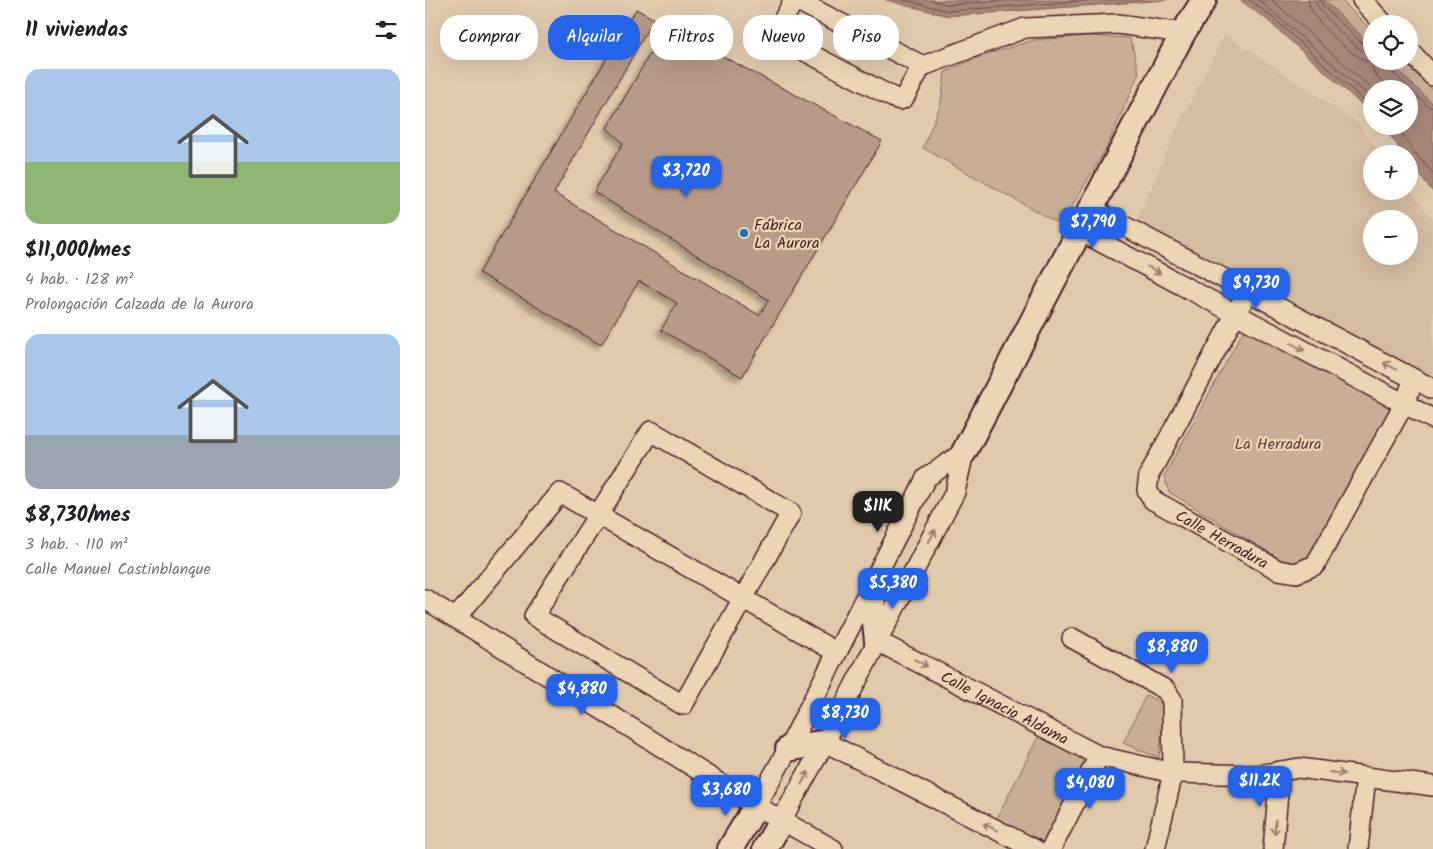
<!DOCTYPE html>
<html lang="es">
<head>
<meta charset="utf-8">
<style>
  body { margin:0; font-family:Kalam,sans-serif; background:#f6f6f6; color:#202124; height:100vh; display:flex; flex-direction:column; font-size:19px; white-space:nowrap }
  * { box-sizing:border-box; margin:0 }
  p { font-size:16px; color:#757577 }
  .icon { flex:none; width:28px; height:28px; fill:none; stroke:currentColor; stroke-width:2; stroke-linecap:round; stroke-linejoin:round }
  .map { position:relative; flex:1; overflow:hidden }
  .drawer { display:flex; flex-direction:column; background:#fff; width:425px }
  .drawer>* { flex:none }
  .hud { position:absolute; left:15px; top:15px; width:475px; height:45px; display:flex; gap:10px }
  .controls { position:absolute; left:938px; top:15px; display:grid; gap:10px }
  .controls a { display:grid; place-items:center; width:55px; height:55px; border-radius:50%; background:#fff; box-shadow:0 5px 20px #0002; font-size:25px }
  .price { position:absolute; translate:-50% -42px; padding:0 11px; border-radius:10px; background:#2563eb; color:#fff; font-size:16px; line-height:32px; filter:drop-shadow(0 1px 2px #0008) }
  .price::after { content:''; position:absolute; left:50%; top:30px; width:15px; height:11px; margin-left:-8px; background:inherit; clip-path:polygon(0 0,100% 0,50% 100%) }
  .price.selected { background:#222; color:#fff }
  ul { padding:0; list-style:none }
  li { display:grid; align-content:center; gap:10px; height:265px; padding:0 25px }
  li span { display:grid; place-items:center; height:155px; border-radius:15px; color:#555 }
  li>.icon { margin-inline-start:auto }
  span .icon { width:90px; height:90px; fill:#fffc; stroke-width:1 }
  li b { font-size:21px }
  h2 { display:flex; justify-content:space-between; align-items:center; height:60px; padding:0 25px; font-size:21px }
  .chip { padding:0 18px; border-radius:20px; background:#fff; box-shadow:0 5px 20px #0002; font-size:18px; line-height:45px }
  .chip.selected { background:#2563eb; color:#fff }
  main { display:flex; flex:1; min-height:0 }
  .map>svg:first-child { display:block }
  .built { fill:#d4bca1; fill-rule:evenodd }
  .green { fill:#c8ae96; stroke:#896660 }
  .water { fill:#a68678; stroke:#815d59 }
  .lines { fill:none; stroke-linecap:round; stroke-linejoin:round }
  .shore { stroke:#6f484a; stroke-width:1 }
  .building { fill:#b79a88; stroke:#4a1f2b; filter:url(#shadow) }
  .minor-casing { stroke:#4a1f2b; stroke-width:22 }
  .major-casing { stroke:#4a1f2b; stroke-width:28 }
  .minor { stroke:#ebd5b4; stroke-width:19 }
  .major { stroke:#ebd5b4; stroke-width:24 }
  .oneway { stroke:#9a7a70 }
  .poi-dot { fill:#1f6fb2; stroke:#ebd5b4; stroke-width:2 }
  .labels { text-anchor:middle; stroke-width:4.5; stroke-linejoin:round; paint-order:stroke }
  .poi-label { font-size:16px; fill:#4a1f2b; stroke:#ebd5b4; text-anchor:start }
  .park-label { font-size:16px; fill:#633c40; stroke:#ebd5b4 }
  .street-label { font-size:16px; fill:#4a1f2b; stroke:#ebd5b4 }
</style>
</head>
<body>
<main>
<section class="drawer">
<h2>11 viviendas<svg class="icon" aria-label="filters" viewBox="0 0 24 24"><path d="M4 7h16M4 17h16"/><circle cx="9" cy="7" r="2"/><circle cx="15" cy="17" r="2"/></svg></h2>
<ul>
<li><span style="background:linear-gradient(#a9c7e8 60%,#8fb573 0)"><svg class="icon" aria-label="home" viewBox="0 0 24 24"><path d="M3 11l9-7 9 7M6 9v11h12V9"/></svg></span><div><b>$11,000/mes</b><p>4 hab. · 128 m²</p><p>Prolongación Calzada de la Aurora</p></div></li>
<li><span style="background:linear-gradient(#a9c7e8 65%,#9aa5b1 0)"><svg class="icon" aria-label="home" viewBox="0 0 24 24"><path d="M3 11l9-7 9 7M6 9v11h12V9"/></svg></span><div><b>$8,730/mes</b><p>3 hab. · 110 m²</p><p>Calle Manuel Castinblanque</p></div></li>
</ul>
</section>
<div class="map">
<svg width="1008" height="849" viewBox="0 0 1008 849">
  <defs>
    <filter id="shadow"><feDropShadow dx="-4.5" dy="4.5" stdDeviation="2.5" flood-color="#0004"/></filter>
  </defs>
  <rect width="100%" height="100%" fill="#e1caac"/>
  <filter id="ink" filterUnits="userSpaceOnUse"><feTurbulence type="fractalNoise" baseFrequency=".02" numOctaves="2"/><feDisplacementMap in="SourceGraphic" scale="10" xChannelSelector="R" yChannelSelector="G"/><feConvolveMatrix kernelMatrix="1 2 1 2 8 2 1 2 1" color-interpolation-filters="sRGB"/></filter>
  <g filter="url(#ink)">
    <path class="built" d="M800 34 932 123 956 154H946V191H984V189L1008 219V381L711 223 751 130ZM946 219H984V256H946Z"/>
    <path class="green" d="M894 0H916L946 30V50Z
      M664 36 705 38 714 73 682 147 636 225 498 148 516 103 520 72 554 57 609 40Z
      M958 61H978L1008 90V108Z
      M822 324 970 408 882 559 865 565 744 492 739 476Z
      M721 695 740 705 734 758 698 743Z
      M614 735 674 756 626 849 567 828Z"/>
    <path class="water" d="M461 0H741L523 16Z
      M815 0H899L946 45V61H963L1008 104V192L984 160V154H979L958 126H984V89H946V113L841 19Z"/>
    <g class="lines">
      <path class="shore" d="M479 0 523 11 670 0
        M505 0 524 5 585 0
        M824 0 845 15 946 107
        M834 0 946 98
        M847 0 947 89
        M883 0C883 17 929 59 946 63L950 75 965 89
        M890 0C891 11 935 54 946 55
        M896 0 898 6 941 47 946 48
        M960 61 962 67 1003 106 1008 108
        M972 126 989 152 1008 173"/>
    </g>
    <path class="building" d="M211 9 229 19 129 193 334 315 344 300 169 192 198 143 182 128 241 26 457 141 317 377 236 330 252 303 214 281 176 345 54 273Z"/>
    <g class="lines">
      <defs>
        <g id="minor">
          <path d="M937 0 959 24"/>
          <path d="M371 2H375L492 63 494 71 479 98 475 100 469 98 353 37V29L367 4Z"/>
          <path d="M984 50 1008 76"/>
          <path d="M495 67 600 28 693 24 758 33"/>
          <path d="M667 209 1008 389"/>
          <path d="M655 231 1008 419"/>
          <path id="s1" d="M823 291 724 475 722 490 728 500 853 570 871 573 890 565 979 404 989 379"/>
          <path d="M226 431 366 513 258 705 109 616Z"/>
          <path d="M0 599 331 806 408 849"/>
          <path d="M31 618 135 493 411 652"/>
          <path d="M647 638 741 690 747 700 748 773 730 849"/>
          <path id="s2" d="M452 641 674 756 748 773 832 775 874 768 1008 786"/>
          <path d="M400 742 609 849"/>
          <path d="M331 806 363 749 501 478 539 452"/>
          <path d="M356 821 400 742 530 492 539 452"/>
          <path d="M626 849 674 756"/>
          <path d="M848 849 855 771"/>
          <path d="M933 849 941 777"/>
        </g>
        <path id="major" d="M539 452 758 33 779 0
          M446 584 452 641
          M363 749 400 742
          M305 849 331 806
          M340 849 356 821"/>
      </defs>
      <use href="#minor" class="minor-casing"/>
      <use href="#major" class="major-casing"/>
      <use href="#minor" class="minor"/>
      <use href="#major" class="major"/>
    </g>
    <defs><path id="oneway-shaft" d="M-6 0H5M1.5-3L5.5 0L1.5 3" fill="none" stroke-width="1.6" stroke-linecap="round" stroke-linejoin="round" transform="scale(1.25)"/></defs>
    <g class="oneway">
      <use href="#oneway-shaft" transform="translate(729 270) rotate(28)"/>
      <use href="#oneway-shaft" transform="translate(873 347) rotate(28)"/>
      <use href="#oneway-shaft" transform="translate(965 366) rotate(-152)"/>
      <use href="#oneway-shaft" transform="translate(507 536) rotate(-62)"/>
      <use href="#oneway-shaft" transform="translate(496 663) rotate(28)"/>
      <use href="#oneway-shaft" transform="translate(912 773) rotate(8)"/>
      <use href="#oneway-shaft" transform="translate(380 778) rotate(-61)"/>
      <use href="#oneway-shaft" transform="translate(565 827) rotate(-153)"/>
      <use href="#oneway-shaft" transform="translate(850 827) rotate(95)"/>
    </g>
  </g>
  <circle class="poi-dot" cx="319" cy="233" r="5"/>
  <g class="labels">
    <g class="poi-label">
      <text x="329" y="230">Fábrica<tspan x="329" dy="18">La Aurora</tspan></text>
    </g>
    <g class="park-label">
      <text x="853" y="449">La Herradura</text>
    </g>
    <g class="street-label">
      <text dy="6" stroke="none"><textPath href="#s1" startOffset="315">Calle Herradura</textPath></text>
      <text dy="6" stroke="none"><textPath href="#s2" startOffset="144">Calle Ignacio Aldama</textPath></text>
    </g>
  </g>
</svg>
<div class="controls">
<a><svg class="icon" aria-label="locate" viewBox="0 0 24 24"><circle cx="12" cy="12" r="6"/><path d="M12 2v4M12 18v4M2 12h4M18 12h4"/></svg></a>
<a><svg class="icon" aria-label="layers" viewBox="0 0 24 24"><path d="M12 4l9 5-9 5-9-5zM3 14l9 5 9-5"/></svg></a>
<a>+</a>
<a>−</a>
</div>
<b class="price" style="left:261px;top:198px">$3,720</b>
<b class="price" style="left:668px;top:249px">$7,790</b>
<b class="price" style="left:831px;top:310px">$9,730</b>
<b class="price selected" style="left:453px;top:533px">$11K</b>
<b class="price" style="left:468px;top:610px">$5,380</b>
<b class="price" style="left:747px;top:674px">$8,880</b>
<b class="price" style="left:157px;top:716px">$4,880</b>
<b class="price" style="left:420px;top:740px">$8,730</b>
<b class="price" style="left:835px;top:808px">$11.2K</b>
<b class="price" style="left:665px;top:810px">$4,080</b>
<b class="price" style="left:301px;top:817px">$3,680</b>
<div class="hud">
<a class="chip">Comprar</a>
<a class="chip selected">Alquilar</a>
<a class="chip">Filtros</a>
<a class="chip">Nuevo</a>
<a class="chip">Piso</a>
</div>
</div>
</main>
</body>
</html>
